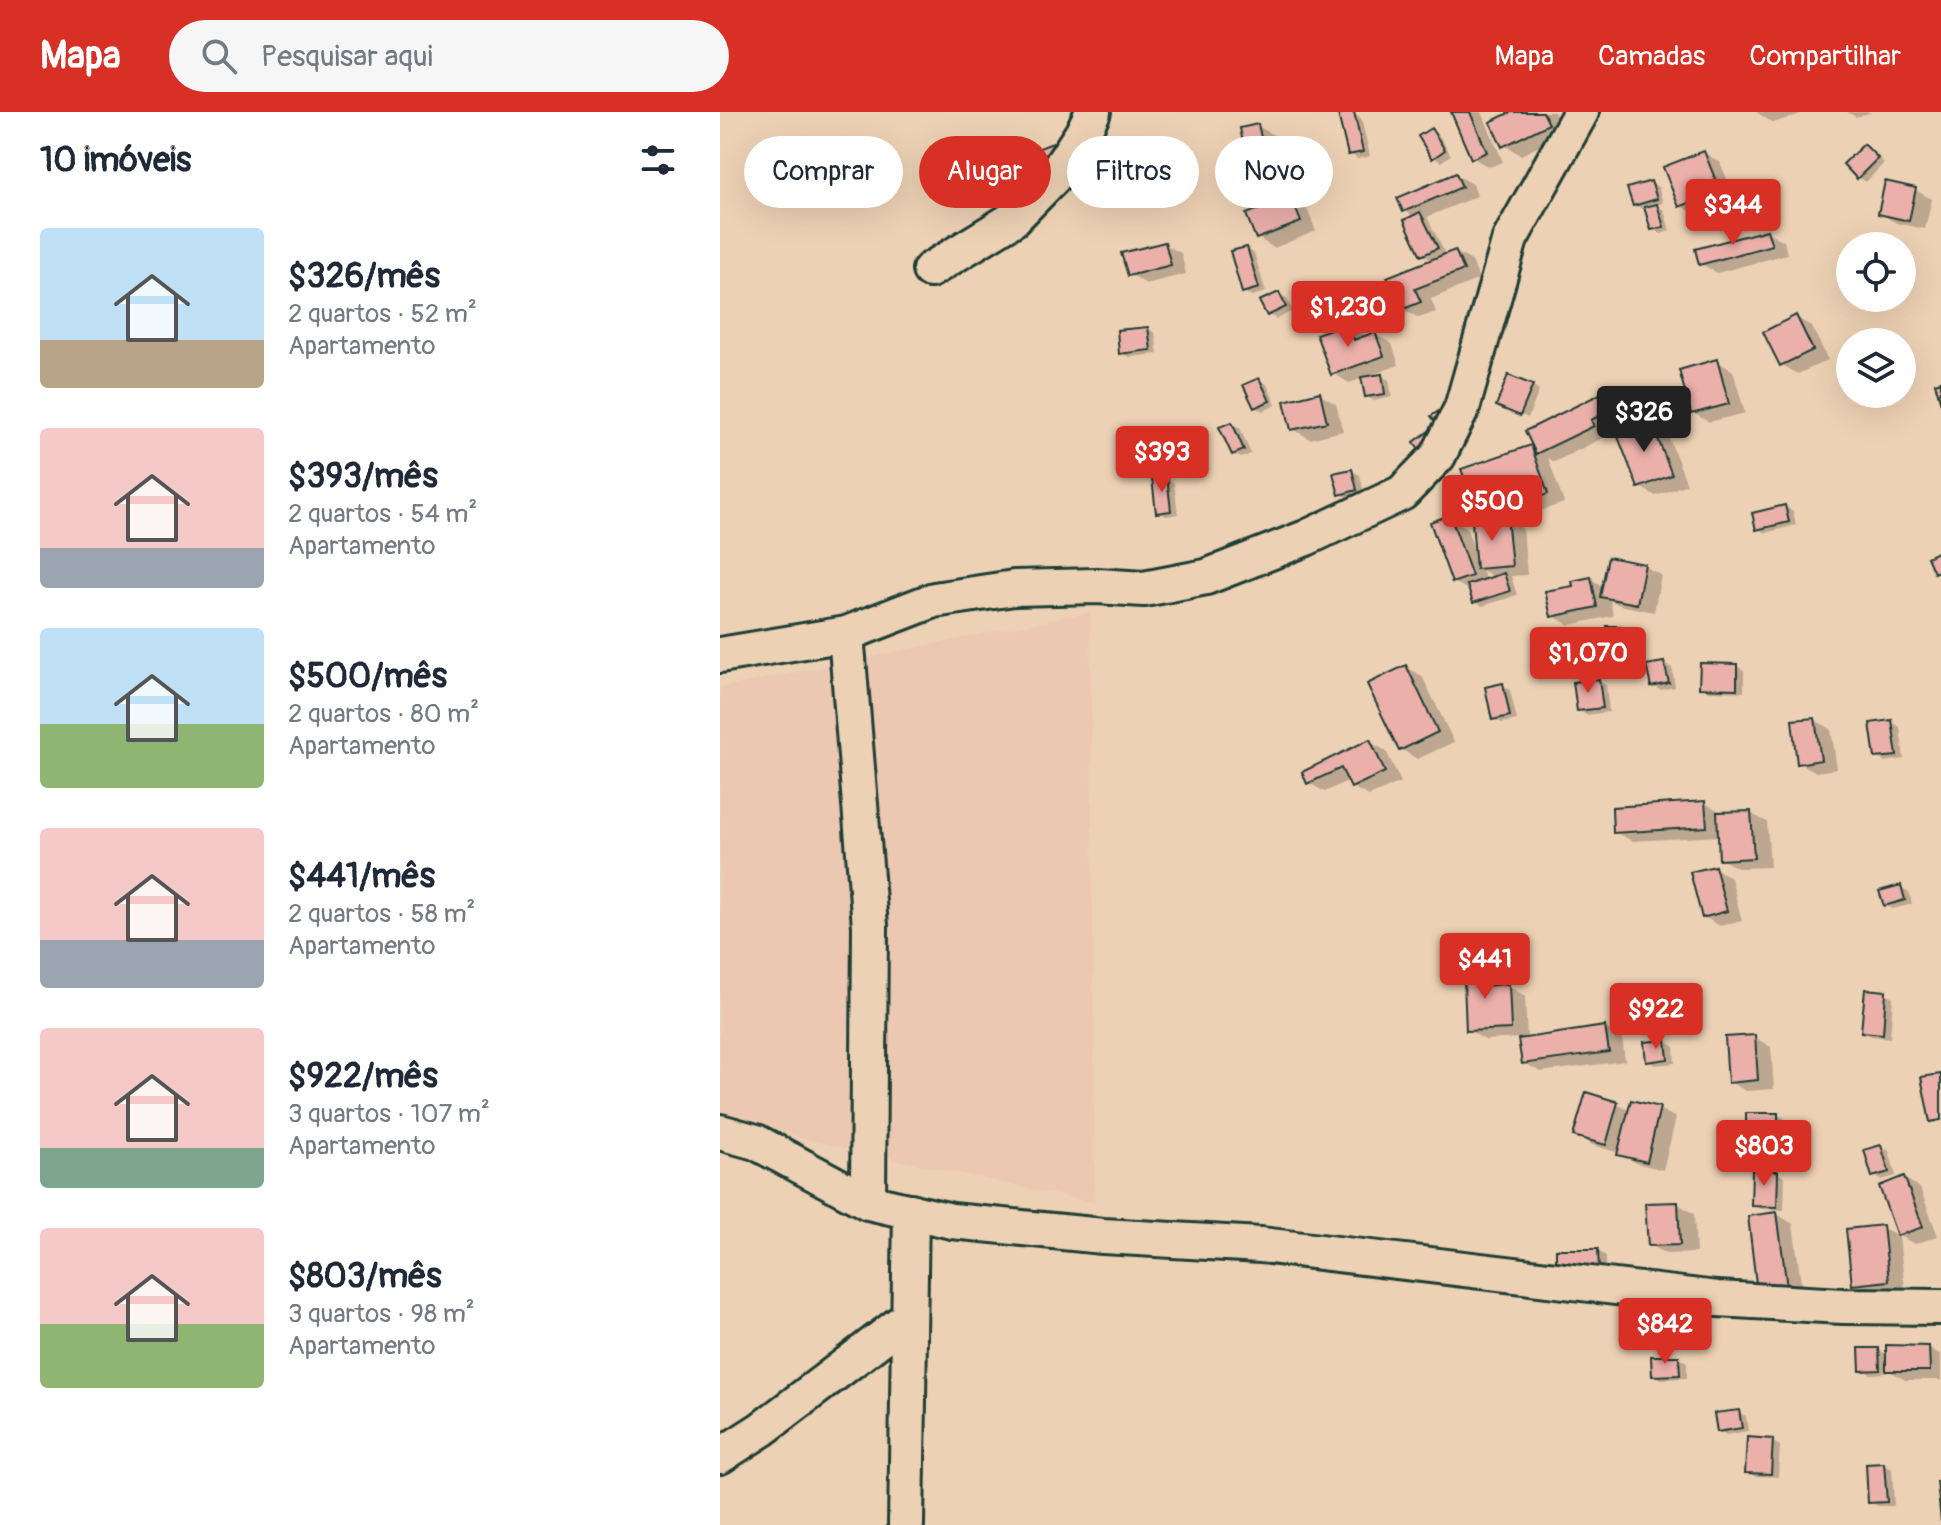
<!DOCTYPE html>
<html lang="pt">
<head>
<meta charset="utf-8">
<style>
  body { margin:0; font-family:Pangolin,sans-serif; background:#f6f6f7; color:#1f2937; height:100vh; display:flex; flex-direction:column; font-size:30px; white-space:nowrap }
  * { box-sizing:border-box; margin:0 }
  p { font-size:26px; color:#747a83 }
  .icon { flex:none; width:44px; height:44px; fill:none; stroke:currentColor; stroke-width:2; stroke-linecap:round; stroke-linejoin:round }
  .map { position:relative; flex:1; overflow:hidden }
  .drawer { display:flex; flex-direction:column; background:#fff; width:720px }
  .drawer>* { flex:none }
  .top-card { position:absolute; left:24px; top:24px; width:760px; height:72px; display:flex; gap:16px }
  .controls { position:absolute; left:1116px; top:120px; display:grid; gap:16px }
  .controls a { display:grid; place-items:center; width:80px; height:80px; border-radius:50%; background:#fff; box-shadow:0 8px 32px #0002; font-size:40px }
  .price { position:absolute; translate:-50% -68px; padding:0 18px; border-radius:8px; background:#d93025; color:#fff; font-size:26px; line-height:52px; filter:drop-shadow(0 2px 4px #0008) }
  .price::after { content:''; position:absolute; left:50%; top:48px; width:24px; height:18px; margin-left:-12px; background:inherit; clip-path:polygon(0 0,100% 0,50% 100%) }
  .price.current { background:#222; color:#fff }
  ul { padding:0; list-style:none }
  li { display:flex; align-items:center; gap:24px; height:200px; padding:0 40px }
  li span { display:grid; place-items:center; flex:none; width:224px; height:160px; border-radius:8px; color:#555 }
  li>.icon { margin-inline-start:auto }
  span .icon { width:96px; height:96px; fill:#fffc; stroke-width:1 }
  li b { font-size:34px }
  h2 { display:flex; justify-content:space-between; align-items:center; height:96px; padding:0 40px; font-size:34px }
  .chip { padding:0 28px; border-radius:36px; background:#fff; box-shadow:0 8px 32px #0002; font-size:28px; line-height:72px }
  .chip.current { background:#d93025; color:#fff }
  header { display:flex; align-items:center; gap:48px; box-sizing:border-box; height:112px; padding:0 40px; background:#d93025; color:#fff }
  header strong { font-size:38px }
  nav { display:flex; gap:44px; margin-inline-start:auto; font-size:28px }
  .search { width:560px; height:72px; background:#f6f6f7; display:flex; align-items:center; gap:20px; box-sizing:border-box; padding:0 28px; border-radius:44px; color:#747a83; font-size:30px }
  main { display:flex; flex:1; min-height:0 }
  .map>svg:first-child { display:block }
  .built { fill:#ecc7b1 }
  .shadow { fill:#0003; fill-rule:evenodd }
  .building { fill:#ebb0aa; stroke:#1f3d34; stroke-width:2 }
  .lines { fill:none; stroke-linecap:round; stroke-linejoin:round }
  .minor-casing { stroke:#1f3d34; stroke-width:40 }
  .minor { stroke:#edd1b4; stroke-width:34 }
</style>
</head>
<body>
<header>
<strong>Mapa</strong>
<div class="search"><svg class="icon" aria-label="search" viewBox="0 0 24 24"><circle cx="10" cy="10" r="6"/><path d="M15 15l6 6"/></svg>Pesquisar aqui</div>
<nav><a>Mapa</a><a>Camadas</a><a>Compartilhar</a></nav>
</header>
<main>
<section class="drawer">
<h2>10 imóveis<svg class="icon" aria-label="filters" viewBox="0 0 24 24"><path d="M4 7h16M4 17h16"/><circle cx="9" cy="7" r="2"/><circle cx="15" cy="17" r="2"/></svg></h2>
<ul>
<li><span style="background:linear-gradient(#bfe0f5 70%,#b9a48a 0)"><svg class="icon" aria-label="home" viewBox="0 0 24 24"><path d="M3 11l9-7 9 7M6 9v11h12V9"/></svg></span><div><b>$326/mês</b><p>2 quartos · 52 m²</p><p>Apartamento</p></div></li>
<li><span style="background:linear-gradient(#f6c9c9 75%,#9aa5b1 0)"><svg class="icon" aria-label="home" viewBox="0 0 24 24"><path d="M3 11l9-7 9 7M6 9v11h12V9"/></svg></span><div><b>$393/mês</b><p>2 quartos · 54 m²</p><p>Apartamento</p></div></li>
<li><span style="background:linear-gradient(#bfe0f5 60%,#8fb573 0)"><svg class="icon" aria-label="home" viewBox="0 0 24 24"><path d="M3 11l9-7 9 7M6 9v11h12V9"/></svg></span><div><b>$500/mês</b><p>2 quartos · 80 m²</p><p>Apartamento</p></div></li>
<li><span style="background:linear-gradient(#f6c9c9 70%,#9aa5b1 0)"><svg class="icon" aria-label="home" viewBox="0 0 24 24"><path d="M3 11l9-7 9 7M6 9v11h12V9"/></svg></span><div><b>$441/mês</b><p>2 quartos · 58 m²</p><p>Apartamento</p></div></li>
<li><span style="background:linear-gradient(#f6c9c9 75%,#7fa58c 0)"><svg class="icon" aria-label="home" viewBox="0 0 24 24"><path d="M3 11l9-7 9 7M6 9v11h12V9"/></svg></span><div><b>$922/mês</b><p>3 quartos · 107 m²</p><p>Apartamento</p></div></li>
<li><span style="background:linear-gradient(#f6c9c9 60%,#8fb573 0)"><svg class="icon" aria-label="home" viewBox="0 0 24 24"><path d="M3 11l9-7 9 7M6 9v11h12V9"/></svg></span><div><b>$803/mês</b><p>3 quartos · 98 m²</p><p>Apartamento</p></div></li>
</ul>
</section>
<div class="map">
<svg width="1221" height="1413" viewBox="0 0 1221 1413">
  <rect width="100%" height="100%" fill="#edd1b4"/>
  <filter id="ink" filterUnits="userSpaceOnUse"><feTurbulence type="fractalNoise" baseFrequency=".0125" numOctaves="2"/><feDisplacementMap in="SourceGraphic" scale="16" xChannelSelector="R" yChannelSelector="G"/><feConvolveMatrix kernelMatrix="1 2 1 2 8 2 1 2 1" color-interpolation-filters="sRGB"/></filter>
  <g filter="url(#ink)">
    <path class="built" d="M370 500 375 1091 84 1027 0 999V576Z"/>
    <path class="shadow" d="M733 0H762L783 50 769 55 753 46Z
      M795 0H834L845 22 801 43 784 33Z
      M1036 0H1080L1081 2 1053 11Z
      M1127 0H1152L1136 5Z
      M633 1 641 6 650 44 638 47 630 42Z
      M538 14 555 24 569 88 571 87 587 97 596 119 554 136 538 126 555 94 536 83Z
      M711 18 718 22 731 43 721 50 714 45Z
      M335 33 311 82 305 38 313 43 319 55 322 54Z
      M1144 34 1152 39 1164 51 1146 70 1138 65Z
      M424 35 432 39 434 56 407 60 399 55Z
      M984 41 1000 50 1016 89 978 103 961 94Z
      M736 63 753 72 757 84 707 105 726 143 735 140 752 149 759 167 711 187 716 200 699 206 682 197 670 166 713 149 703 143 695 105 684 98Z
      M931 71 938 75 943 91 935 93 944 98 950 119 941 122 933 117 927 96 922 97 914 92Z
      M1195 78 1212 87 1205 117 1176 111 1160 101Z
      M1047 120 1064 129 1067 142 997 161 981 152Z
      M444 132 461 141 466 162 426 172 410 162Z
      M526 137 534 141 546 180 532 184 524 180Z
      M559 182 567 186 573 199 556 207 548 202Z
      M1076 205 1092 215 1108 248 1078 262 1062 253Z
      M628 213 645 223 646 226 655 222 672 232 679 253 651 263 652 265 662 264 669 268 672 285 654 289 646 284 644 266 629 271 613 261Z
      M428 217 435 221 438 242 409 245 401 241Z
      M997 249 1013 259 1025 301 989 310 973 301Z
      M539 268 547 272 556 293 543 299 535 295Z
      M812 274 819 279 808 306 786 297Z
      M894 277 911 287 918 301 886 317 889 323 834 350 828 346 844 391 814 401 797 392 791 374 766 383 749 373 811 335 817 338Z
      M599 282 616 292 623 319 590 327 573 317Z
      M931 311 947 321 967 372 936 384 920 375Z
      M512 312 520 316 531 342 521 346 513 342Z
      M632 359 640 363 644 382 628 386 621 382Z
      M446 366 454 371 458 402 446 404 438 400Z
      M1065 395 1073 399 1076 413 1045 421 1038 416Z
      M730 405 746 415 755 440 787 407 803 417 807 463 791 464 797 483 763 494 755 490 752 480 734 470ZM762 458 775 466 766 469Z
      M924 454 941 463 934 500 899 493 890 488 893 504 849 513 832 503 855 475 871 467 884 475Z
      M900 516 908 520 911 566 900 567 892 563Z
      M944 552 952 556 955 575 940 578 932 573Z
      M1017 554 1024 558V580L989 579 981 575Z
      M686 555 702 564 734 630 697 647 681 637Z
      M878 569 886 573 889 600 866 603 858 598Z
      M782 573 790 578 797 608 782 611 774 607Z
      M1095 608 1111 617 1117 657 1096 660 1079 651Z
      M1172 610 1180 615 1184 647 1165 650 1157 645Z
      M650 630 666 639 681 670 649 684 632 675 629 668 605 680 589 671Z
      M985 691 1001 700 1030 701 1047 710 1050 755 1018 756 1001 747 1000 724 912 729 895 720Z
      M995 756 1011 766 1022 809 1000 814 984 805Z
      M1181 775 1189 780 1192 792 1173 797 1165 793Z
      M759 847 776 856 777 875 788 874 805 884 807 927 885 916 902 925 905 949 821 960 804 951 800 926 765 928 748 918Z
      M1166 881 1173 885 1170 926 1151 924 1143 919Z
      M1034 925 1051 935 1054 977 1026 979 1010 970Z
      M946 930 954 934 955 951 935 953 928 949Z
      M897 992 910 999 939 997 956 1006 943 1058 916 1051 900 1041 872 1033 856 1023Z
      M1058 1003 1065 1007V1030H1036L1028 1025Z
      M1161 1035 1169 1039 1176 1064 1161 1068 1154 1064Z
      M1057 1061 1065 1065 1064 1098 1041 1097 1033 1093Z
      M1184 1066 1200 1076 1218 1124 1195 1132 1179 1124 1161 1075Z
      M958 1092 974 1102 976 1141 946 1142 930 1133Z
      M1057 1102 1073 1112 1083 1185 1056 1188Z
      M1163 1116 1179 1125 1185 1178 1151 1181 1134 1172Z
      M878 1139 886 1144V1162H845Z
      M1209 1236 1221 1243V1268H1185L1167 1257V1261L1150 1262 1142 1257 1159 1238 1168 1243Z
      M959 1246 967 1250V1266L941 1267 934 1262Z
      M1018 1300 1026 1304 1028 1319 1006 1323 999 1318Z
      M1052 1329 1060 1334 1058 1365 1035 1364 1027 1360Z
      M1164 1353 1172 1357 1174 1394H1158L1150 1390Z"/>
    <path class="building" d="M629 0H634L643 40 628 43 618 2Z
      M731 0H750L767 40 751 47Z
      M791 0H823L829 12 782 35 770 10Z
      M538 12 553 80 534 84 520 16Z
      M711 16 725 38 712 47 698 24Z
      M335 30 344 55 323 62 314 38Z
      M1144 32 1158 46 1137 67 1123 52Z
      M425 33 427 52 397 56 394 37Z
      M306 36 321 69 302 79 286 45Z
      M984 39 1000 79 959 95 943 55Z
      M736 61 742 75 683 100 677 86Z
      M931 69 937 87 913 94 907 76Z
      M1165 69 1196 76 1189 109 1158 102Z
      M571 85 581 110 536 127 526 102Z
      M937 92 944 115 931 118 924 95Z
      M700 100 718 136 701 144 684 108Z
      M1047 118 1052 133 979 153 975 137Z
      M445 130 451 153 408 164 401 141Z
      M527 135 539 176 522 181 510 139Z
      M735 138 744 158 695 177 701 190 681 198 667 165Z
      M559 180 566 195 547 204 539 189Z
      M1076 203 1093 238 1060 254 1043 220Z
      M628 211 634 228 655 220 664 244 611 263 596 222Z
      M428 215 431 238 399 242 397 218Z
      M997 247 1009 292 971 302 959 258Z
      M662 262 665 282 645 285 641 265Z
      M788 263 813 273 800 304 776 294Z
      M539 266 550 289 534 296 523 273Z
      M1221 269V292L1215 271Z
      M894 275 903 292 871 308 874 314 816 342 805 319Z
      M600 280 607 310 571 318 564 289Z
      M728 293 702 341 694 330 717 313 711 304Z
      M931 309 952 363 918 376 897 322Z
      M512 310 524 338 512 343 499 315Z
      M811 333 828 382 796 393 785 362 748 375 741 357Z
      M632 357 637 378 619 383 613 361Z
      M447 364 451 399 436 401 432 366Z
      M1065 393 1069 410 1036 418 1032 401Z
      M730 403 752 464 732 471 710 410Z
      M787 405 792 454 756 457 752 409Z
      M1221 438V458L1214 461 1207 445Z
      M888 445 925 452 917 492 880 485Z
      M784 461 790 479 753 491 747 473Z
      M871 465 877 495 831 505 825 479 853 474 852 469Z
      M887 514H901L904 563 891 564Z
      M944 550 949 571 931 575 926 553Z
      M980 551 1017 552V577L979 576Z
      M686 553 718 620 679 639 647 572Z
      M879 567 883 596 857 599 853 570Z
      M783 571 790 604 772 608 765 575Z
      M1095 606 1101 648 1077 652 1072 608Z
      M1172 608 1177 644 1155 646 1150 611Z
      M650 627 665 660 631 676 621 656 587 672 582 660Z
      M985 689 987 715 893 721 892 695Z
      M1031 699 1034 746 999 748 997 700Z
      M995 754 1007 799 982 806 970 760Z
      M1181 773 1185 788 1164 794 1159 779Z
      M743 845H760L761 874 789 872 791 917 746 919Z
      M1145 877 1166 879 1163 922 1141 920Z
      M885 914 889 940 802 952 798 927Z
      M1035 923 1038 968 1008 971 1005 925Z
      M946 928 948 947 926 950 924 930Z
      M1221 962V1008L1210 1010 1201 965Z
      M866 980 898 990 886 1033 853 1024Z
      M911 988 940 995 927 1050 897 1043Z
      M1026 1001H1058V1027H1026Z
      M1161 1033 1169 1060 1152 1065 1144 1038Z
      M1032 1058 1058 1059 1057 1095 1031 1094Z
      M1184 1064 1203 1115 1177 1124 1159 1074Z
      M958 1090 960 1133 928 1134 925 1091Z
      M1057 1100 1067 1176 1037 1180 1028 1104Z
      M1163 1113 1169 1169 1132 1173 1126 1117Z
      M836 1137H878L879 1159 836 1158Z
      M1166 1233 1209 1234 1210 1259H1166Z
      M1139 1236H1159L1160 1258 1140 1259Z
      M931 1244H959L960 1263 932 1264Z
      M1019 1298 1022 1316 997 1320 994 1301Z
      M1027 1325 1053 1327 1051 1362 1025 1361Z
      M1164 1351 1167 1390 1148 1391 1146 1352Z
      M1217 1370H1221V1410Z"/>
    <g class="lines">
      <defs>
        <path id="minor" d="M210 158 293 107 333 66 362 22 373 0
          M126 522 150 814 148 1090
          M0 543 126 522 214 488 294 476 377 474 424 477 486 465 586 426 682 381 718 344 742 296 790 127 861 0
          M0 1020 36 1030 148 1090 232 1109 383 1124 541 1133 997 1187 1123 1194 1221 1195
          M0 1344 42 1317 189 1205
          M186 1413 191 1099"/>
      </defs>
      <use href="#minor" class="minor-casing"/>
      <use href="#minor" class="minor"/>
    </g>
  </g>
</svg>
<div class="controls">
<a><svg class="icon" aria-label="locate" viewBox="0 0 24 24"><circle cx="12" cy="12" r="6"/><path d="M12 2v4M12 18v4M2 12h4M18 12h4"/></svg></a>
<a><svg class="icon" aria-label="layers" viewBox="0 0 24 24"><path d="M12 4l9 5-9 5-9-5zM3 14l9 5 9-5"/></svg></a>
</div>
<b class="price" style="left:1013px;top:135px">$344</b>
<b class="price" style="left:628px;top:237px">$1,230</b>
<b class="price current" style="left:924px;top:342px">$326</b>
<b class="price" style="left:442px;top:382px">$393</b>
<b class="price" style="left:772px;top:431px">$500</b>
<b class="price" style="left:868px;top:583px">$1,070</b>
<b class="price" style="left:765px;top:889px">$441</b>
<b class="price" style="left:936px;top:939px">$922</b>
<b class="price" style="left:1044px;top:1076px">$803</b>
<b class="price" style="left:945px;top:1254px">$842</b>
<div class="top-card">
<a class="chip">Comprar</a>
<a class="chip current">Alugar</a>
<a class="chip">Filtros</a>
<a class="chip">Novo</a>
</div>
</div>
</main>
</body>
</html>
